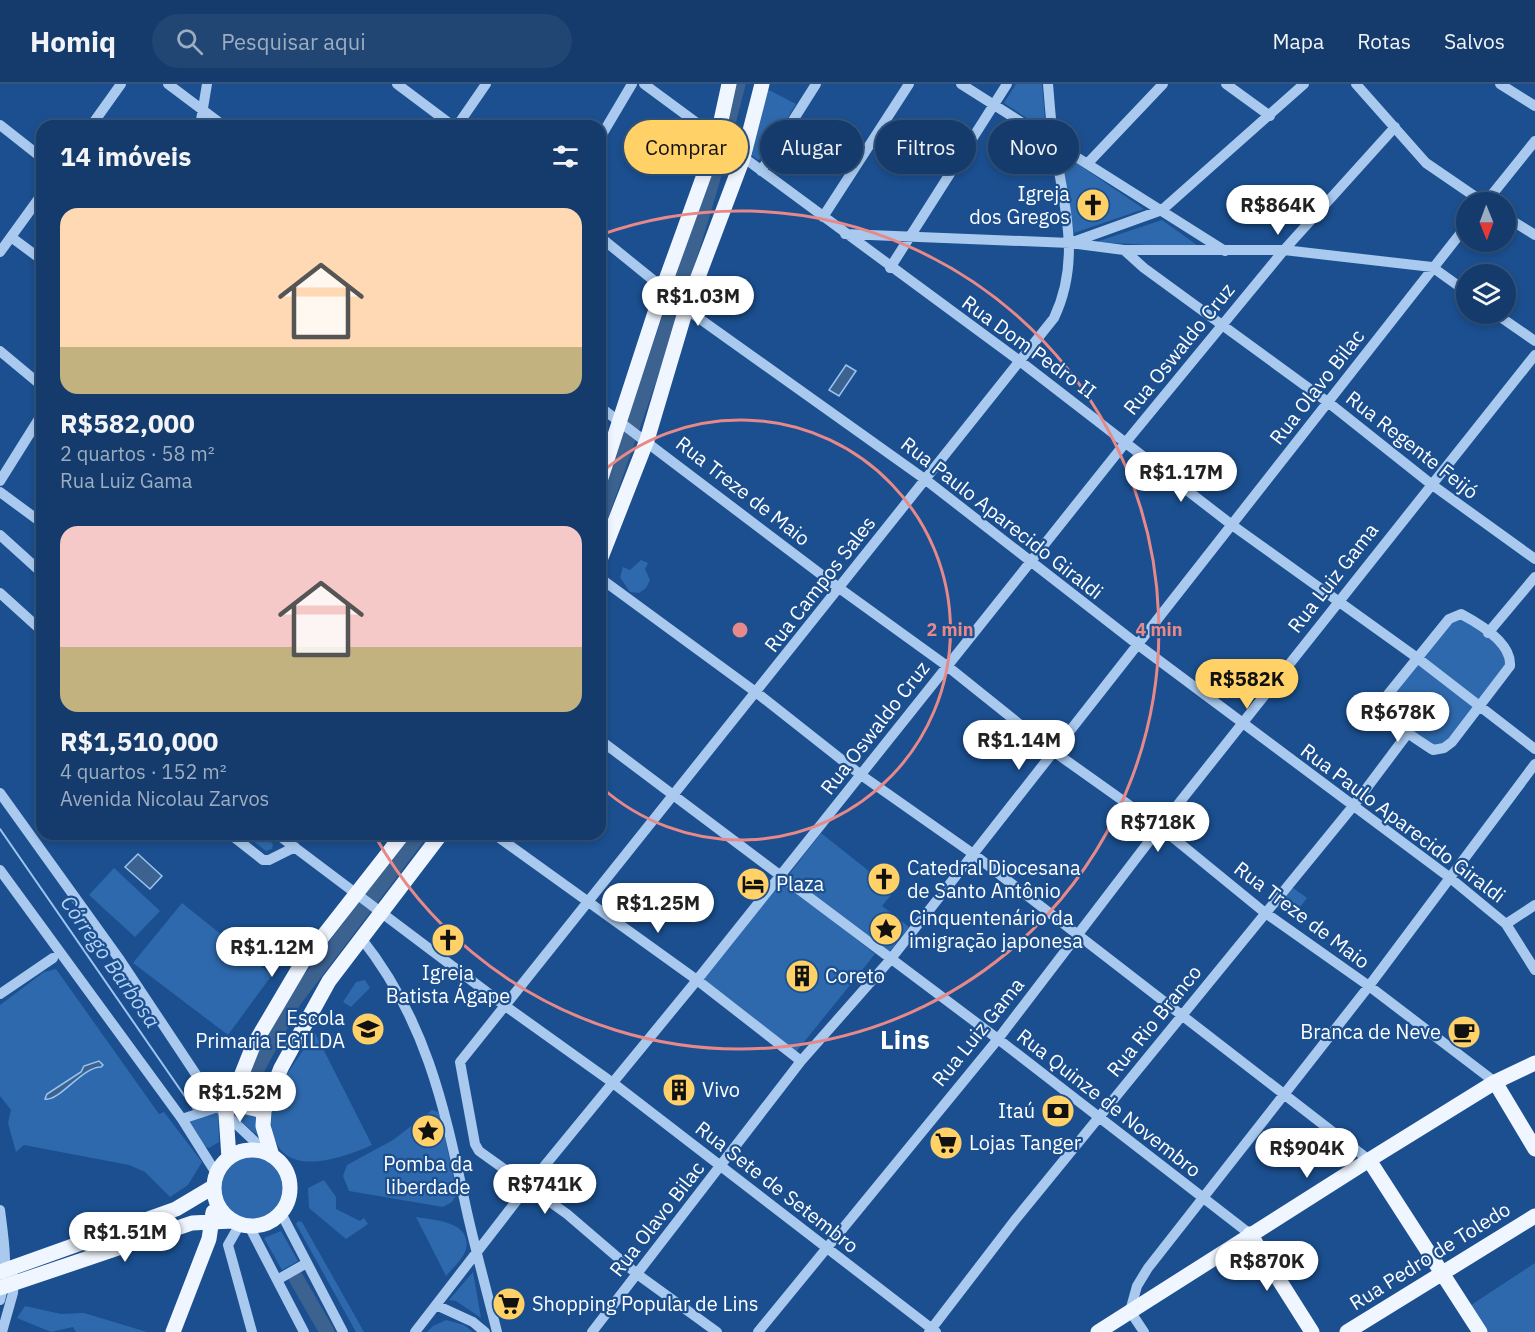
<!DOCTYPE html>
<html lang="pt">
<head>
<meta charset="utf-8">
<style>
  body { margin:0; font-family:"IBM Plex Sans",sans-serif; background:#214673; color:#f1f3f6; height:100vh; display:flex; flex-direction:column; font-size:22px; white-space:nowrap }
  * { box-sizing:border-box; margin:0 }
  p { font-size:20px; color:#9dadc1 }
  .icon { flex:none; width:33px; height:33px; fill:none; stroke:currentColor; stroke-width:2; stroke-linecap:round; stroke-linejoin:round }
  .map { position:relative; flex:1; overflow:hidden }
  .side { position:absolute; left:36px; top:36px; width:570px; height:720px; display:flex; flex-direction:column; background:#143b6b; border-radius:18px; box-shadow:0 3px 9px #0003,0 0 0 2px #33557e }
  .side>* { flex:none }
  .hud { position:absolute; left:624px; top:36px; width:570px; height:54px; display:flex; gap:12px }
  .needle { width:39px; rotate:179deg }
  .buttons { position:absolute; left:1456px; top:108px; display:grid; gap:12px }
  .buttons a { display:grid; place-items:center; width:60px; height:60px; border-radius:50%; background:#143b6b; box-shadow:0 3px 9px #0003,0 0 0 2px #33557e; font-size:30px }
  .price { position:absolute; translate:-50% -51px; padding:0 14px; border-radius:21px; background:#fff; color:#222; font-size:20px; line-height:39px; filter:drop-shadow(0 2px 3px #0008) }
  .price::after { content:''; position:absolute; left:50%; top:36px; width:18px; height:14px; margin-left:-9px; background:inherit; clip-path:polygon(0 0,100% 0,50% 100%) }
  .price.active { background:#ffd166; color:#111 }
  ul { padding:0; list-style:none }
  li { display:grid; align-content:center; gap:12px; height:318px; padding:0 24px }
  li span { display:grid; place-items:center; height:186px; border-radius:18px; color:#555 }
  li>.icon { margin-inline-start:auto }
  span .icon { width:108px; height:108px; fill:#fffc; stroke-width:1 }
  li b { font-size:26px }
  h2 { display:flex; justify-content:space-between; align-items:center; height:72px; padding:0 24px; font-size:26px }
  .tag { padding:0 21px; border-radius:27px; background:#143b6b; box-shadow:0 3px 9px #0003,0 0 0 2px #33557e; font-size:21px; line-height:54px }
  .tag.active { background:#ffd166; color:#111 }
  header { display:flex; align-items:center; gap:36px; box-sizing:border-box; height:84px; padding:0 30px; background:#143b6b; border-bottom:2px solid #33557e }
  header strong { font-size:28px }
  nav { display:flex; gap:33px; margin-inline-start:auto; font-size:21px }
  .search { width:420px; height:54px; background:#214673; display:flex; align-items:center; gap:15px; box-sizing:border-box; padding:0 21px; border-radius:33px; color:#9dadc1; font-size:22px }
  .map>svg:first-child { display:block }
  .green { fill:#2e69ad }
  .water { fill:#3c6290; stroke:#9cc4f0; stroke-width:1.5 }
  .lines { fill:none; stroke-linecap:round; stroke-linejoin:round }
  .stream { stroke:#9cc4f0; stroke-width:2 }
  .river { stroke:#3c6290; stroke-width:15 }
  .minor { stroke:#a9c9ee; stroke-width:10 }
  .major { stroke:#f0f6ff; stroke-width:15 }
  .ring { fill:none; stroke:#e88989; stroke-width:3 }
  .labels { text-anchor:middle; stroke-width:4.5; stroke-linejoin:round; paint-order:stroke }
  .poi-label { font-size:20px; fill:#fff; stroke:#1b4f8f; text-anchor:start }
  .street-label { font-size:20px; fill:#fff; stroke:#1b4f8f }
  .water-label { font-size:21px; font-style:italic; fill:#b5d3f5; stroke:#1b4f8f }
  .district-label { font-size:26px; font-weight:bold; fill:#fff; stroke:#1b4f8f }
  .centre { fill:#e88989; stroke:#1b4f8f; stroke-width:3 }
  .ring-label { font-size:18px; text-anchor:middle; font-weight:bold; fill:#e88989; stroke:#1b4f8f; stroke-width:4.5; stroke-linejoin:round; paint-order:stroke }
</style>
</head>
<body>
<header>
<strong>Homiq</strong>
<div class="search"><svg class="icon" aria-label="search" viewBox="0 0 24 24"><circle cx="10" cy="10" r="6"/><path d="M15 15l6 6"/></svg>Pesquisar aqui</div>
<nav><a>Mapa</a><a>Rotas</a><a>Salvos</a></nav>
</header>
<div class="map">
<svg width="1535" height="1248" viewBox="0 0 1535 1248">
  <rect width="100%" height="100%" fill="#1b4f8f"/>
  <path class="green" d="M1016 0H1042L1046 47 1004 19Z
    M767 5 796 20 763 74 758 76 750 70Z
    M1060 68 1144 125 1074 149Z
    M1162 136 1201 164 1096 158Z
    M641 476 648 479 645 485 650 496 646 504 639 509 630 508 620 493 623 483 630 486Z
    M1455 532 1487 549 1510 576 1480 620 1418 573Z
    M1416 575 1478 622 1439 665 1389 632 1385 613Z
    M821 749 894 807 882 822 909 843 886 872 788 792Z
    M244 750H260L273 760 272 765 266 767Z
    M114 784 160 827 135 853 89 811Z
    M780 795 875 870 796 968 702 895Z
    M1292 803 1307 814 1292 834 1277 823Z
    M182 819 272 891 228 951 133 879Z
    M56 885 159 1030 164 1028 202 1078 188 1101 170 1113 145 1088 129 1081 24 1061 16 1068 8 1039 11 1026 0 1012V921L44 888Z
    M365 896 370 904 351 923 343 918 356 898Z
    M315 949 372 1061C345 1073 287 1095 274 1053 271 1043 269 1030 271 1021 276 1003 304 966 315 949Z
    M236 1022 259 1030 261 1054 233 1031Z
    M215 1024 218 1026 219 1058 209 1064 204 1062 187 1040Z
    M432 1026 438 1028 441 1035 457 1110 452 1118 443 1123 349 1107 343 1092 347 1081 393 1056Z
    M219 1103a32 32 0 1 1 64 0a32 32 0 1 1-64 0Z
    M324 1096 336 1113V1125L360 1137 364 1134 368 1140 346 1155 309 1124 308 1104Z
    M416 1133C433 1136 472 1137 466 1165 464 1174 452 1185 446 1192Z
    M298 1137 302 1138 364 1248H356L296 1140Z
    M281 1147 298 1177 282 1186 264 1154Z
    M1535 1179V1248H1483L1468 1223Z
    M473 1188 481 1234 456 1217 449 1216Z
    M25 1222 61 1230 84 1229 147 1248H76L73 1243 51 1248 17 1234Z
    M446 1236 464 1241 473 1248H427L433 1242Z"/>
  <path class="water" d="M846 281 856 287 839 312 829 306Z
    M138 770 162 792 150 805 125 783Z
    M99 977 103 981 101 983C82 983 59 1018 45 1015L47 1010 81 988 84 982Z"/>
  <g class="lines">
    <path class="stream" d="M0 745 195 1027"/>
    <path class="river" d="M600 434C651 292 702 147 738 0
      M248 1002 293 918 420 750
      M296 1194 327 1248"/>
    <path class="minor" d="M168 0 224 42
      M397 0 453 42
      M644 0 1021 278 1232 441 1416 573 1535 665
      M961 0 1225 167
      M1226 0 1270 32
      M1356 0 1426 79 1483 118
      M1500 0 1535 22
      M0 41 42 74
      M91 42 121 0
      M200 42 207 0
      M457 42 486 0
      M600 54 632 0
      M1088 79 1163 0
      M761 87 816 0
      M1486 118 1535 57
      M823 133 909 0
      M1506 133 1535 151
      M845 150 1070 159 1124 166H1284L1432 183 1467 208
      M11 153 42 176
      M600 153 663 204
      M1073 158 1162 126 1304 0
      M1124 166 1144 184 1329 319 1431 400 1535 475
      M0 168 42 110
      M890 184 1007 0
      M686 225 926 396 1137 560 1449 793 1506 840 1535 886
      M1496 230 1535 257
      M0 267 42 302
      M600 323 839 504 947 582 1053 667 1160 743 1264 828 1369 902 1495 998
      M0 397 42 330
      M0 408 42 439
      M0 451 42 489
      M600 494 757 609 861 691 972 769 1369 1076
      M0 509 42 547
      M1461 530C1480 540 1512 559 1510 582L1452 658 1444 664 1433 666C1420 657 1382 635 1381 619L1449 535Z
      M1488 549 1535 493
      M600 656 998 955 1250 1150
      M0 709 120 876 217 1022 268 1070
      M230 750 263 776H269L295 763
      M277 750 504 921 613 999 936 1248
      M494 750 697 896 801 977
      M0 786 182 1035 216 1089
      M1506 840 1535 821
      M361 854C428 938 445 1027 467 1128 476 1168 487 1208 497 1248
      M0 910 53 874
      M182 1035 224 1021
      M0 1126C4 1157 9 1185 0 1216
      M281 1129 343 1248
      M240 1140 228 1161 252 1248
      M249 1142 304 1248
      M277 1196 305 1180
      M436 1221 473 1238 485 1248
      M2 1248 13 1209 14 1193
      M415 1248 528 1102 697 896 1126 358 1284 166 1395 43
      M592 1248 801 977 890 876 1467 141
      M717 1248 637 1190 567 1130 479 1067 475 1060 460 978 1054 234C1081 177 1065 125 1055 65 1051 44 1050 22 1048 0
      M758 1248 998 955 1160 743 1535 271
      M929 1248 1015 1136 1354 721 1408 649
      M1144 1248 1130 1227 1137 1202 1148 1184 1369 902 1535 680"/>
    <path class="major" d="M600 397 663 204 717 55 729 0
      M600 476 647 356 686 225 743 74 762 0
      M1495 998 1535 1065
      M232 1015 242 1022 264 1027
      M214 1104a38 38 0 1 1 76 0a38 38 0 1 1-76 0Z
      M272 1072 263 1042 264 1027 281 984 329 897 441 750
      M229 1074 226 1030 253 962 302 879 403 750
      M1369 1076 1480 1248
      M1250 1150 1312 1248
      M0 1188 176 1125 213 1103
      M0 1204 192 1139 232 1137
      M173 1248 209 1155 213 1128
      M1098 1248 1369 1076 1495 998 1535 979
      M1347 1248 1535 1132"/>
  </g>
  <g class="ring">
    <path d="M601 389A210 210 0 1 1 601 703"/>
    <path d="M600 151A419 419 0 1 1 375 752"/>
  </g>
  <defs>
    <symbol id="church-disc" viewBox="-11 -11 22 22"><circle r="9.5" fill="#ffd166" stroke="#1b4f8f"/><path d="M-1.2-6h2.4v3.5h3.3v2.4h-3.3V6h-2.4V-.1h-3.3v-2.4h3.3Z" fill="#111"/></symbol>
    <symbol id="hotel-disc" viewBox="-11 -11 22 22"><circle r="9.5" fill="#ffd166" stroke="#1b4f8f"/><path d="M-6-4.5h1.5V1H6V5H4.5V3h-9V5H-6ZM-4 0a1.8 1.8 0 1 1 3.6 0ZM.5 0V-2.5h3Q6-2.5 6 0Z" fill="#111"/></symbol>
    <symbol id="sight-disc" viewBox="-11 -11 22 22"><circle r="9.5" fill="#ffd166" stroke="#1b4f8f"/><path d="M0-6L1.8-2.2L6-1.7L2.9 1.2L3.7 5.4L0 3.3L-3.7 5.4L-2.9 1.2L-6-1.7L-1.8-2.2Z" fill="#111"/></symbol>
    <symbol id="building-disc" viewBox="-11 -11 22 22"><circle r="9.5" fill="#ffd166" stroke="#1b4f8f"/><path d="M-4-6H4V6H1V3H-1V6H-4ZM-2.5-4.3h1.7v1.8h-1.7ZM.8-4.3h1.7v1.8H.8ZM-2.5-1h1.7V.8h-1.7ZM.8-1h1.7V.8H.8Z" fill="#111"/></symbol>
    <symbol id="school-disc" viewBox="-11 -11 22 22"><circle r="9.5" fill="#ffd166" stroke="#1b4f8f"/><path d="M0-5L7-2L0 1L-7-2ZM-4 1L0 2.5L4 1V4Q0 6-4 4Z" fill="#111"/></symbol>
    <symbol id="cafe-disc" viewBox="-11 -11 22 22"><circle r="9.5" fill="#ffd166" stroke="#1b4f8f"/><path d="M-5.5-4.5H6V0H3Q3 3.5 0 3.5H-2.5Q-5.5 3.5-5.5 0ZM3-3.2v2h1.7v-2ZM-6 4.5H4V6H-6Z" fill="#111"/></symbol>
    <symbol id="bank-disc" viewBox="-11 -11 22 22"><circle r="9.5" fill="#ffd166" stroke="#1b4f8f"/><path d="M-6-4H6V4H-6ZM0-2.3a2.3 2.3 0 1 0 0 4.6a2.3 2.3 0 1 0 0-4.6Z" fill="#111"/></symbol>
    <symbol id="supermarket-disc" viewBox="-11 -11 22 22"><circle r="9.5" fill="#ffd166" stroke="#1b4f8f"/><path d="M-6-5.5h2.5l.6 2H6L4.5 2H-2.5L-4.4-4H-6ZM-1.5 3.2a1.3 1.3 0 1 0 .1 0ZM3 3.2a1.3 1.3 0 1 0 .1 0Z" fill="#111"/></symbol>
  </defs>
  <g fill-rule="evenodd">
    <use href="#church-disc" x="1074" y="102" width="38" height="38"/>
    <use href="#church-disc" x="865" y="776" width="38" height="38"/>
    <use href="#hotel-disc" x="734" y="781" width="38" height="38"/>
    <use href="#sight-disc" x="867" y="826" width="38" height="38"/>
    <use href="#church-disc" x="429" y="837" width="38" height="38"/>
    <use href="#building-disc" x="783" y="873" width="38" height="38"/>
    <use href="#school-disc" x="349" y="926" width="38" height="38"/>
    <use href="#cafe-disc" x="1445" y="929" width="38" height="38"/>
    <use href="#building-disc" x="660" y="987" width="38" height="38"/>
    <use href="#bank-disc" x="1039" y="1008" width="38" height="38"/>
    <use href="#sight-disc" x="409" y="1028" width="38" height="38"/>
    <use href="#supermarket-disc" x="927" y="1040" width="38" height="38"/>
    <use href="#supermarket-disc" x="490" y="1201" width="38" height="38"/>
  </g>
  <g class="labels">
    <g class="poi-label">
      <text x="1070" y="117" text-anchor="end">Igreja<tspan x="1070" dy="23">dos Gregos</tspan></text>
      <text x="907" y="791">Catedral Diocesana<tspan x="907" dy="23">de Santo Antônio</tspan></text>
      <text x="776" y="807">Plaza</text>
      <text x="909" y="841">Cinquentenário da<tspan x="909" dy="23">imigração japonesa</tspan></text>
      <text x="448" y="896" text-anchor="middle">Igreja<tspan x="448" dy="23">Batista Ágape</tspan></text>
      <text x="825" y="899">Coreto</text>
      <text x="345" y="941" text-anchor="end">Escola<tspan x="345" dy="23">Primaria EGILDA</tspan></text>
      <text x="1441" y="955" text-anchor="end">Branca de Neve</text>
      <text x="702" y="1013">Vivo</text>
      <text x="1035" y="1034" text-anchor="end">Itaú</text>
      <text x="969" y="1066">Lojas Tanger</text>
      <text x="428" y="1087" text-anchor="middle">Pomba da<tspan x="428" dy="23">liberdade</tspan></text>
      <text x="532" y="1227">Shopping Popular de Lins</text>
    </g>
    <g class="street-label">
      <text transform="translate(1029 263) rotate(36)" y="7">Rua Dom Pedro II</text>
      <text transform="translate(1179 265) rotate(-51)" y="7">Rua Oswaldo Cruz</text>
      <text transform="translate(1317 303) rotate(-52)" y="7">Rua Olavo Bilac</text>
      <text transform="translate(1412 361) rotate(38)" y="7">Rua Regente Feijó</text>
      <text transform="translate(743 407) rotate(38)" y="7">Rua Treze de Maio</text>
      <text transform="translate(1002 434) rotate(38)" y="7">Rua Paulo Aparecido Giraldi</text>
      <text transform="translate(1333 494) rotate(-52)" y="7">Rua Luiz Gama</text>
      <text transform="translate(820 500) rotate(-52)" y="7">Rua Campos Sales</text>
      <text transform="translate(875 644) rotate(-52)" y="7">Rua Oswaldo Cruz</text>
      <text transform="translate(1403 739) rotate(37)" y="7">Rua Paulo Aparecido Giraldi</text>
      <text transform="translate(1302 831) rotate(37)" y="7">Rua Treze de Maio</text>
      <text transform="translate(1154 937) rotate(-51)" y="7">Rua Rio Branco</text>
      <text transform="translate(978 948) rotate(-51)" y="7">Rua Luiz Gama</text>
      <text transform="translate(1109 1019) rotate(38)" y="7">Rua Quinze de Novembro</text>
      <text transform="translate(777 1103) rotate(38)" y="7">Rua Sete de Setembro</text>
      <text transform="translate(657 1135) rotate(-52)" y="7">Rua Olavo Bilac</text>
      <text transform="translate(1430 1172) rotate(-32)" y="7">Rua Pedro de Toledo</text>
    </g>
    <g class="water-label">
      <text transform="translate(110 878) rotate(55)" y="7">Córrego Barbosa</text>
    </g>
    <g class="district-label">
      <text x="905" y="965">Lins</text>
    </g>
  </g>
  <circle cx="740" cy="546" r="9" class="centre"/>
  <g class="ring-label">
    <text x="950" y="552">2 min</text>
    <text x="1159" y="552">4 min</text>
  </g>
</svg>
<div class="buttons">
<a><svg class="needle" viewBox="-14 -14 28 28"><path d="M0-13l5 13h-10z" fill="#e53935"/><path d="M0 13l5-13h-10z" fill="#9dadc1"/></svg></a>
<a><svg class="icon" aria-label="layers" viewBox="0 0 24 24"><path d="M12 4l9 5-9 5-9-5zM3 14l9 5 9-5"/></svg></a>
</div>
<b class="price" style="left:1278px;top:152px">R$864K</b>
<b class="price" style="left:698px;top:243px">R$1.03M</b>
<b class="price" style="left:1181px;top:419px">R$1.17M</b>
<b class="price active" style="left:1247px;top:626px">R$582K</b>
<b class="price" style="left:1398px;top:659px">R$678K</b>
<b class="price" style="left:1019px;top:687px">R$1.14M</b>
<b class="price" style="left:1158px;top:769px">R$718K</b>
<b class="price" style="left:658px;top:850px">R$1.25M</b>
<b class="price" style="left:272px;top:894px">R$1.12M</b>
<b class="price" style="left:240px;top:1039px">R$1.52M</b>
<b class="price" style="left:1307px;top:1095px">R$904K</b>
<b class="price" style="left:545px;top:1131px">R$741K</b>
<b class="price" style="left:125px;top:1179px">R$1.51M</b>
<b class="price" style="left:1267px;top:1208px">R$870K</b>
<div class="hud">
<a class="tag active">Comprar</a>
<a class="tag">Alugar</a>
<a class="tag">Filtros</a>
<a class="tag">Novo</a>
</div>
<section class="side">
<h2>14 imóveis<svg class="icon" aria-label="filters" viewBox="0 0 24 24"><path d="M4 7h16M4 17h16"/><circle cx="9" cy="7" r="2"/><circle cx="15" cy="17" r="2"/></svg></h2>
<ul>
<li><span style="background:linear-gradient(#ffd9b3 75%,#c2b280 0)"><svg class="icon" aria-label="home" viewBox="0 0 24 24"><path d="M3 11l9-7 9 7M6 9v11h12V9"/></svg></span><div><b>R$582,000</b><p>2 quartos · 58 m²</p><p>Rua Luiz Gama</p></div></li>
<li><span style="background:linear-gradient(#f6c9c9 65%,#c2b280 0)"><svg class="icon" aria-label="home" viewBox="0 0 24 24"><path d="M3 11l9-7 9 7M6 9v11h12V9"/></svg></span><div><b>R$1,510,000</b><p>4 quartos · 152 m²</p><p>Avenida Nicolau Zarvos</p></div></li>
</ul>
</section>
</div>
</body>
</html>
